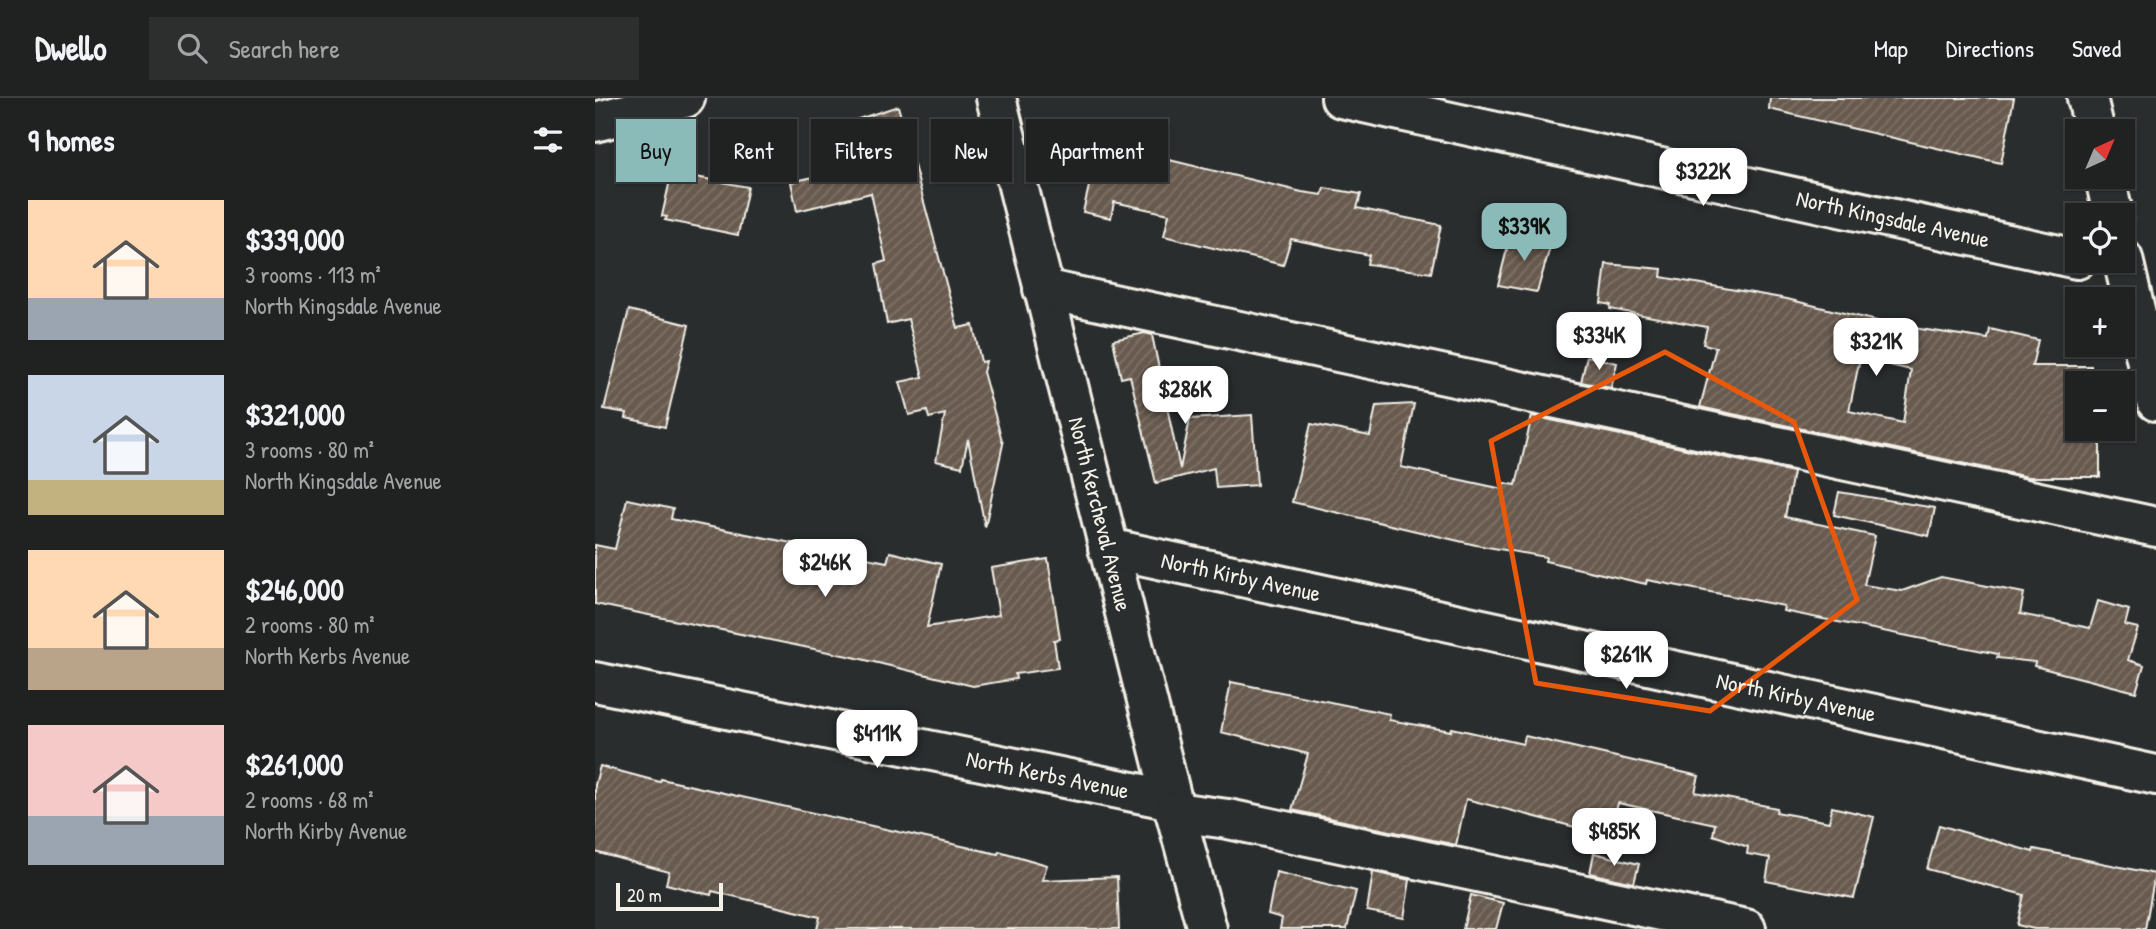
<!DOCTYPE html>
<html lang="en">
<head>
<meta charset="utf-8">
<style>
  body { margin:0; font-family:"Patrick Hand",sans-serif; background:#2d2f2f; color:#f1f3f6; height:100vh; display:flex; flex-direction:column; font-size:26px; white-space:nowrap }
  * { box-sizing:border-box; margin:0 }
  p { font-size:23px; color:#a2a4a5 }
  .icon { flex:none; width:38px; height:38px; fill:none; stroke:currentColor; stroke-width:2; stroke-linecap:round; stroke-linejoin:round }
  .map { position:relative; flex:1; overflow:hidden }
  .side { display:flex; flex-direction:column; background:#202222; width:595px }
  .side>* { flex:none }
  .banner { position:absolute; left:21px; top:21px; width:665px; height:63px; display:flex; gap:14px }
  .needle { width:46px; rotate:44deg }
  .tools { position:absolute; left:1470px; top:21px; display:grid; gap:14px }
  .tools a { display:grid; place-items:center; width:70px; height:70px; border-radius:0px; background:#202222; box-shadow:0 2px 5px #0004,0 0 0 2px #3d3f40; font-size:35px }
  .scale { position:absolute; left:21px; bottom:18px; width:107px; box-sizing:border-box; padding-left:7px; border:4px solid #f4f1e8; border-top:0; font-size:19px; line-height:24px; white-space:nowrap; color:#f4f1e8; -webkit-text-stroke:5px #2a2d2e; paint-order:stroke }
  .price { position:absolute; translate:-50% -60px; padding:0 16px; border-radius:14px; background:#fff; color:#222; font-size:23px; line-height:46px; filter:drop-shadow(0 2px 4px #0008) }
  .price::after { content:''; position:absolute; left:50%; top:42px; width:21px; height:16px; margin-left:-10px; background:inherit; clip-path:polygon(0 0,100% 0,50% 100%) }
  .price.on { background:#8bbbb9; color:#111 }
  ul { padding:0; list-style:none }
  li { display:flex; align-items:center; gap:21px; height:175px; padding:0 28px }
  li span { display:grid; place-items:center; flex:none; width:196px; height:140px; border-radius:0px; color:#555 }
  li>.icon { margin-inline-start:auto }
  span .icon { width:84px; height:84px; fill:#fffc; stroke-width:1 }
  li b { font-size:30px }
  h2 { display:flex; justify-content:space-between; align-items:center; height:84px; padding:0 28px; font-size:30px }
  .tag { padding:0 24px; border-radius:0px; background:#202222; box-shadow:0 2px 5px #0004,0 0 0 2px #3d3f40; font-size:24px; line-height:63px }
  .tag.on { background:#8bbbb9; color:#111 }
  header { display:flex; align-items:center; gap:42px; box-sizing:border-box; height:98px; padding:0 35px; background:#202222; border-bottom:2px solid #3d3f40 }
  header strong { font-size:33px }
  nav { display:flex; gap:38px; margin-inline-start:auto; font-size:24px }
  .search { width:490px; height:63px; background:#2d2f2f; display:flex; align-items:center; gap:18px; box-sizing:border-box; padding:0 24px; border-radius:0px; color:#a2a4a5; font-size:26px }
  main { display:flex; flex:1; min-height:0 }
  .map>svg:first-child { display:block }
  .building { fill:url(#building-hatch); stroke:#f4f1e8; stroke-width:2; fill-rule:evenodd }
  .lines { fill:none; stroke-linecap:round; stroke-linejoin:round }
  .minor-casing { stroke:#f4f1e8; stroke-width:44 }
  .minor { stroke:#2a2d2e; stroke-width:38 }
  .marked { fill:none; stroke:#e8590c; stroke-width:5; stroke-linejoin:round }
  .labels { text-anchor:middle; stroke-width:5; stroke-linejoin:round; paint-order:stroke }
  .street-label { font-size:23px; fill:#f4f1e8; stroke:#2a2d2e }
</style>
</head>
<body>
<header>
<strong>Dwello</strong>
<div class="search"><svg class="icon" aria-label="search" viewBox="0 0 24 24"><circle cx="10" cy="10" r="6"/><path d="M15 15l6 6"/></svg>Search here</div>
<nav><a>Map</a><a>Directions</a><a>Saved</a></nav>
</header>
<main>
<section class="side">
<h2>9 homes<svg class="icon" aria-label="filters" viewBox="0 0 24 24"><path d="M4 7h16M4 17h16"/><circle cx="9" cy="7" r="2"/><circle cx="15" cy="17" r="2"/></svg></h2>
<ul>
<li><span style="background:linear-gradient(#ffd9b3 70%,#9aa5b1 0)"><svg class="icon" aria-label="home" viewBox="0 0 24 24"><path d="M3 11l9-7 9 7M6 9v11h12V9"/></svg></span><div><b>$339,000</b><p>3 rooms · 113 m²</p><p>North Kingsdale Avenue</p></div></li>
<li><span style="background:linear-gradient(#c9d6e8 75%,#c2b280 0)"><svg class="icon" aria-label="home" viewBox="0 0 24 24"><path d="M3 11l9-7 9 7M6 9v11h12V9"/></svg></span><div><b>$321,000</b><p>3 rooms · 80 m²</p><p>North Kingsdale Avenue</p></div></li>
<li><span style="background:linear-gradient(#ffd9b3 70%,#b9a48a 0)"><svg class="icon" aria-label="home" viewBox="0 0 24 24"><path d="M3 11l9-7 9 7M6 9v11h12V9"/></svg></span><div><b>$246,000</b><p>2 rooms · 80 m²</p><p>North Kerbs Avenue</p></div></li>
<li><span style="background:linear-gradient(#f6c9c9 65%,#9aa5b1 0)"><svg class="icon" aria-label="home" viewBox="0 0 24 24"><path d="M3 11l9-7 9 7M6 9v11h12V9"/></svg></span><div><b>$261,000</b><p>2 rooms · 68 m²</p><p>North Kirby Avenue</p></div></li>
</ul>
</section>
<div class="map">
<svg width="1561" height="831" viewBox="0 0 1561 831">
  <defs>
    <pattern id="building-hatch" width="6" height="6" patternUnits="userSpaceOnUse" patternTransform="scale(1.75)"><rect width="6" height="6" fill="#685a4f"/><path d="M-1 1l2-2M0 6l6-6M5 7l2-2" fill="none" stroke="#7e7268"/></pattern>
  </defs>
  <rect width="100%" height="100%" fill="#2a2d2e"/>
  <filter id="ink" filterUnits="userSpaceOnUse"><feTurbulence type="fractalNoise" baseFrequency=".0143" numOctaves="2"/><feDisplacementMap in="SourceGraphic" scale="14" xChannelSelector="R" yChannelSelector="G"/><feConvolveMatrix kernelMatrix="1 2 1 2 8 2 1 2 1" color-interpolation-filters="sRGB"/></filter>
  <g filter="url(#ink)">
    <path class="building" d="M1175 0H1419L1406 65 1174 11Z
      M303 8 363 230 378 227 386 264 391 263 388 274 408 346 390 429 373 341 367 369 341 363 350 316 334 320 332 313 314 317 305 284 328 279 313 221 292 226 281 166 291 163 276 95 202 113 196 84 236 75 224 34Z
      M504 45 707 94 727 97 729 90 766 96 762 110 846 127 836 175 772 166 774 157 696 141 688 167 569 138 574 116 519 104 516 120 488 114Z
      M101 79 153 89 143 137 70 122 72 119 67 118 75 82 99 87Z
      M916 135 956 146 942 194 903 187Z
      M1011 166 1067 171 1066 179 1192 201 1298 227 1393 241 1395 231 1443 242 1437 268H1496V285H1482V331H1496V343H1505V379H1433L1105 309 1121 249 1108 246 1112 229 1015 211 1016 207 1006 205ZM1265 260 1316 272 1308 325 1254 313Z
      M34 212 94 227 70 329 31 320 32 315 9 311Z
      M550 235 557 237 585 371 595 321 657 317 662 387 621 390 619 370 561 385 535 278 526 280 518 242Z
      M992 258 1022 265 1016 290 986 284Z
      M819 306 806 369 908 391 909 385 921 387 937 318 1198 374 1190 419 1280 438 1269 487 1307 493 1346 479 1429 495 1425 516 1495 530 1503 503 1534 512 1530 527 1543 530 1533 562 1549 567 1541 594 1439 568 1440 564 1402 560 1403 556 1188 513 1189 508 1052 482 1051 486 950 463 951 459 881 447 697 404 716 326 775 338 781 308Z
      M1244 394 1340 410 1334 438 1239 417Z
      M32 401 78 411 76 421 292 464 295 454 346 466 332 529 404 517 396 470 453 461 465 541 459 542 463 570 420 576 421 581 378 588 258 559 0 506V447L20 451Z
      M636 584 795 616 794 622 856 633 857 630 928 646 930 638 1104 678 1100 694 1182 710 1181 714 1234 724 1237 709 1279 719 1259 800 1171 783 1175 760 1152 756 1153 749 1118 737 1120 726 1023 705 1015 738 871 701 861 747 697 712 713 656 626 634Z
      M5 668 65 684 66 681 403 756 404 753 452 767 447 782 522 779 524 831H222L225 819 117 793 116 797 71 786 74 774 0 754V687Z
      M1344 727 1438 754 1439 751 1560 776 1550 831H1439L1422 827 1429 797 1332 771Z
      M999 755 1044 766 1039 785 995 775Z
      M681 774 761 793 752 831H685L687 820 673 816Z
      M778 774 815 782 809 820 772 813Z
      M876 797 908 805 901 831H868Z"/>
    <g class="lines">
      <defs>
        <g id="minor">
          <path id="s1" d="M401 0 577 702 612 831"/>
          <path id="s2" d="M746 0 1482 161"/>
          <path d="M1492 0 1500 33"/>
          <path d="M0 24 90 0"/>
          <path d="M1510 79 1518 117"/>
          <path d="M1528 161 1561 303"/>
          <path d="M448 191 1561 429"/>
          <path id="s3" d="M513 450 1561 677"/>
          <path id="s4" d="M0 584 577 702"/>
          <path d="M580 714 633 721 1151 831"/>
        </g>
      </defs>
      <use href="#minor" class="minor-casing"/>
      <use href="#minor" class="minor"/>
    </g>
  </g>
  <path class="marked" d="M1070 254 1199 324 1262 502 1115 613 941 585 896 343Z"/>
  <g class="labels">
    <g class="street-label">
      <text dy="8" stroke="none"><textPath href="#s2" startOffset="565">North Kingsdale Avenue</textPath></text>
      <text dy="8" stroke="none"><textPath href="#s1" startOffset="429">North Kercheval Avenue</textPath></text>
      <text dy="8" stroke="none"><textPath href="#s3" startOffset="136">North Kirby Avenue</textPath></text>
      <text dy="8" stroke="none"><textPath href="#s3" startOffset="704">North Kirby Avenue</textPath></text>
      <text dy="8" stroke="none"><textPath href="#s4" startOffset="462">North Kerbs Avenue</textPath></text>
    </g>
  </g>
</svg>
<div class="tools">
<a><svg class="needle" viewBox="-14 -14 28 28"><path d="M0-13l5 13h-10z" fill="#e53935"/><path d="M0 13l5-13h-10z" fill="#a2a4a5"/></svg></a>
<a><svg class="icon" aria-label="locate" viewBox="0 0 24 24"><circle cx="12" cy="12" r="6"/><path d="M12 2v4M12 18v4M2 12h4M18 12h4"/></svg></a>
<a>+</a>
<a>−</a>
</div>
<div class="scale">20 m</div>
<b class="price" style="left:1108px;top:110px">$322K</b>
<b class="price on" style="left:929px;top:165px">$339K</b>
<b class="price" style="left:1004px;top:274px">$334K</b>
<b class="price" style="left:1281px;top:280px">$321K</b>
<b class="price" style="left:590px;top:328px">$286K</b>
<b class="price" style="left:230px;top:501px">$246K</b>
<b class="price" style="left:1031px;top:593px">$261K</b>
<b class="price" style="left:282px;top:672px">$411K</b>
<b class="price" style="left:1019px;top:770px">$485K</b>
<div class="banner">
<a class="tag on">Buy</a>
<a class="tag">Rent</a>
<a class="tag">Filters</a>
<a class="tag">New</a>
<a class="tag">Apartment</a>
</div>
</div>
</main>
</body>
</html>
